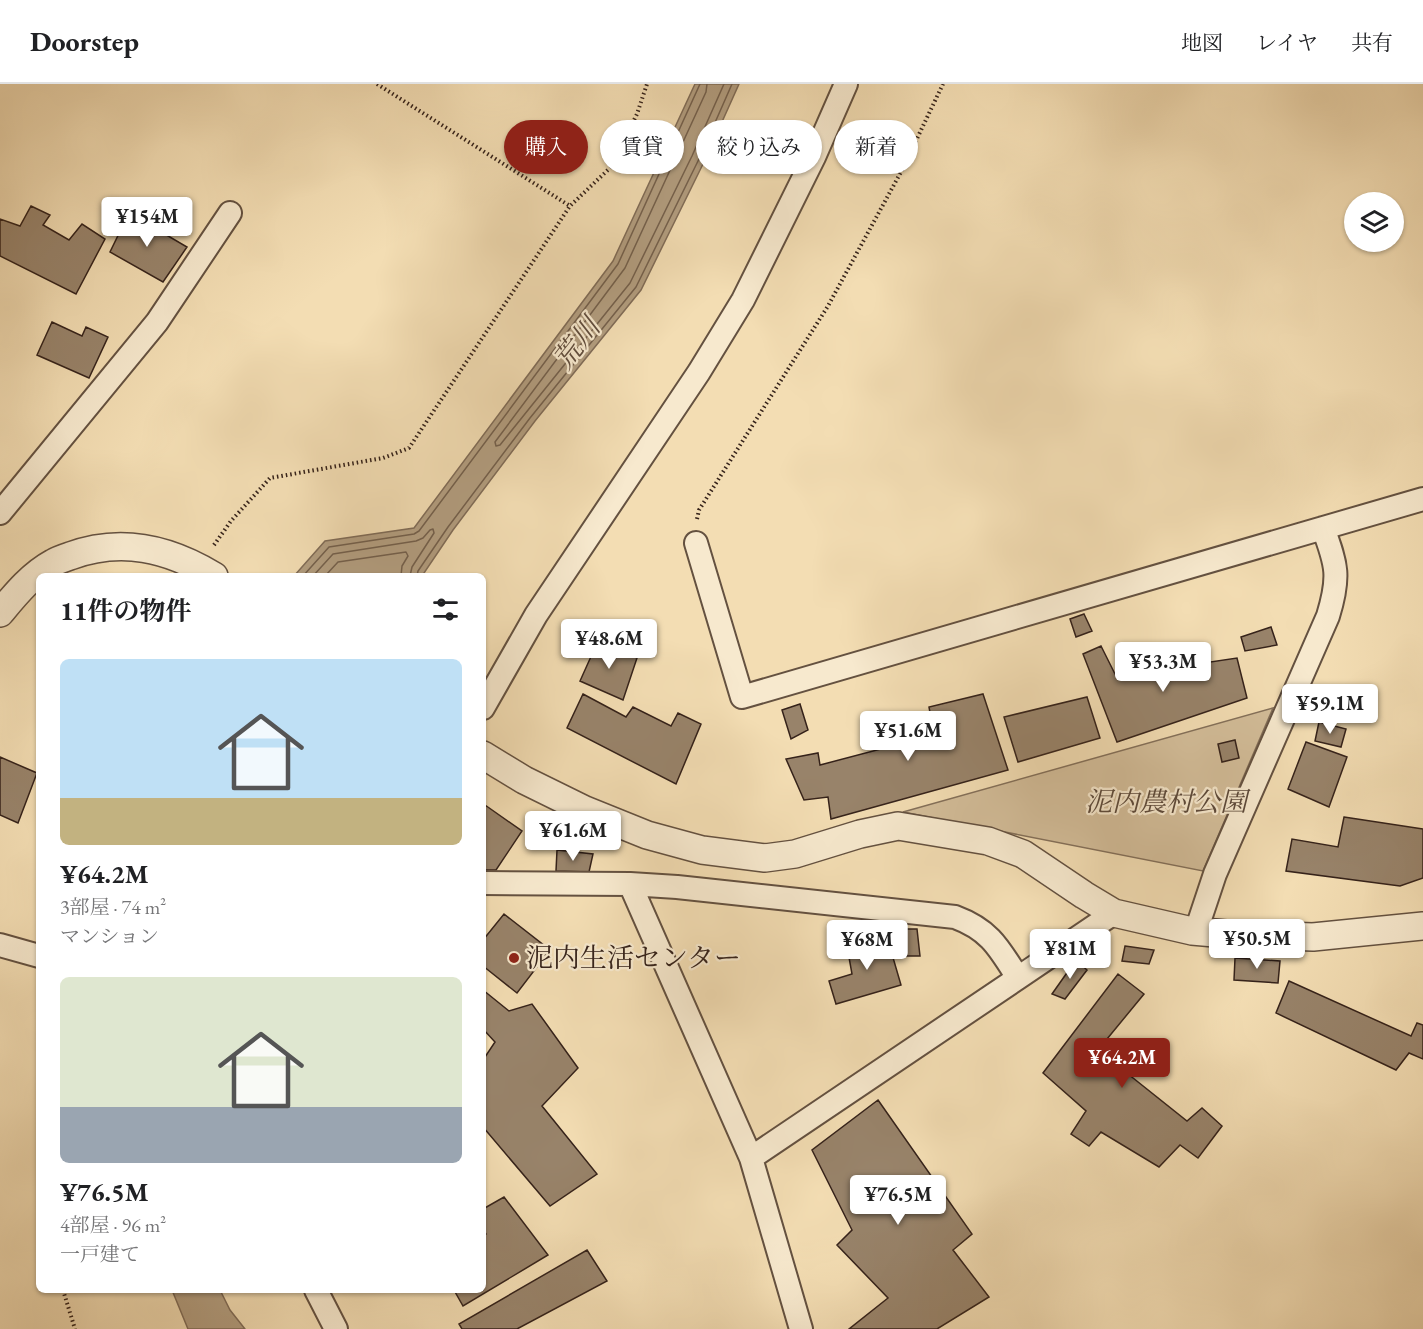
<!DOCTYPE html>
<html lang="ja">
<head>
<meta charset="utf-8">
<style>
  body { margin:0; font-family:"EB Garamond","Noto Serif JP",serif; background:#f2f2f2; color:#202124; height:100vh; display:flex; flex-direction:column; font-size:22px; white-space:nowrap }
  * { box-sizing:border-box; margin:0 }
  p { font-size:20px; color:#757577 }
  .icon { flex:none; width:33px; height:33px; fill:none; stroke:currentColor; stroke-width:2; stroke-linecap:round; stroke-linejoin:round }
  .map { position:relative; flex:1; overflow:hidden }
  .drawer { position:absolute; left:36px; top:489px; width:450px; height:720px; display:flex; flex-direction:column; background:#fff; border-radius:9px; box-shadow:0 2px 4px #0004 }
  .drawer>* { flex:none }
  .top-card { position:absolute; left:504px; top:36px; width:570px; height:54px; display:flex; gap:12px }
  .buttons { position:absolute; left:1344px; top:108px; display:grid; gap:12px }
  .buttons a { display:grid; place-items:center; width:60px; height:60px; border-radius:50%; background:#fff; box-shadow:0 2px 4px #0004; font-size:30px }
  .price { position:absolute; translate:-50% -51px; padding:0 14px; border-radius:6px; background:#fff; color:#222; font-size:20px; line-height:39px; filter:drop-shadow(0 2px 3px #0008) }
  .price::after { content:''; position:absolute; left:50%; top:36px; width:18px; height:14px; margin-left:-9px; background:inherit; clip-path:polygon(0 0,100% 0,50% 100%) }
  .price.current { background:#8f2418; color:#fff }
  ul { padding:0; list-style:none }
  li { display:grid; align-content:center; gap:12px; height:318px; padding:0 24px }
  li span { display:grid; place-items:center; height:186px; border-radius:9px; color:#555 }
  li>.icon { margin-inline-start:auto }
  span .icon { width:108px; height:108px; fill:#fffc; stroke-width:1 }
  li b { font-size:26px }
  h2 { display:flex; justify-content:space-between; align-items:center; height:72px; padding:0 24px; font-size:26px }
  .pill { padding:0 21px; border-radius:27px; background:#fff; box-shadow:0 2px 4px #0004; font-size:21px; line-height:54px }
  .pill.current { background:#8f2418; color:#fff }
  header { display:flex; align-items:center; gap:36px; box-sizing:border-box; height:84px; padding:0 30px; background:#fff; border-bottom:2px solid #e0e0e0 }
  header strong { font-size:28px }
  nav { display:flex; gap:33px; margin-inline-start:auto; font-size:21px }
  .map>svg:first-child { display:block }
  .green { fill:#d3bd99; stroke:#84705a; stroke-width:1.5 }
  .water { fill:#b29d7f; stroke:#806c57; stroke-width:1.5 }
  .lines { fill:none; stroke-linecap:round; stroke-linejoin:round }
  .shore { stroke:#74604c; stroke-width:1.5 }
  .building { fill:#98836a; stroke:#35221a; stroke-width:1.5 }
  .minor-casing { stroke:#645140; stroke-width:26 }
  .tertiary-casing { stroke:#645140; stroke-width:30 }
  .path { stroke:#35221a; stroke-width:4; stroke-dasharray:1.5 3; stroke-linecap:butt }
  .minor { stroke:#f7e9ce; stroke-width:22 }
  .tertiary { stroke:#f7e9ce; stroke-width:27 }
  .poi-dot { fill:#8f2418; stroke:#f7e9ce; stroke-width:2 }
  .labels { text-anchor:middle; stroke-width:4.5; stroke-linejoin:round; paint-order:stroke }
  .park-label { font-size:27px; font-style:italic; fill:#5c493a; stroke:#f7e9ce }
  .poi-label { font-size:27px; fill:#35221a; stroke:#f7e9ce; text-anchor:start }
  .water-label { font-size:28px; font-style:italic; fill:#614d3d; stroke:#f7e9ce }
</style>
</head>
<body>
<header>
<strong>Doorstep</strong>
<nav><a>地図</a><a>レイヤ</a><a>共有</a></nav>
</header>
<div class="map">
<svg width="1423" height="1245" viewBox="0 0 1423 1245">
  <rect width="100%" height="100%" fill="#f3ddb3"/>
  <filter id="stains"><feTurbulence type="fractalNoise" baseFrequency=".00333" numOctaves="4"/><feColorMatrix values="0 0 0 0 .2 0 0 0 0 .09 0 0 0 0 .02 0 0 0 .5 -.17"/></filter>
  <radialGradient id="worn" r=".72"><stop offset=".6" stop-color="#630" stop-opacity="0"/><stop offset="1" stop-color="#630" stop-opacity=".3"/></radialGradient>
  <path class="green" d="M1273 624 1203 787 903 728Z"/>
  <path class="water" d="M695 0H739L704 78 641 206 535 337 453 446 422 492H294L325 457 414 444 613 177Z
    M172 1206H220L230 1226 245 1245H188Z"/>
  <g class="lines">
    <path class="shore" d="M707 0 706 8 625 184 495 358 496 362 500 361 630 199 692 72 724 0
      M303 492 329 463 414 450 419 447 618 180 700 0
      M313 492 333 470 416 457 423 454 430 446 433 445 434 449 412 483 410 492
      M325 492 338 478 406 468 408 472 402 482 401 492
      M417 492 418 487 448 443 530 334 636 203 699 75 732 0"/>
  </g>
  <path class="building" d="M31 122 50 131 43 141 69 156 82 140 105 155 76 210 0 172V135L20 142Z
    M129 129 187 163 163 198 110 168Z
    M52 238 82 252 86 243 108 253 89 294 37 271Z
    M1084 530 1092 547 1076 553 1070 535Z
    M1271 543 1277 561 1245 567 1241 553Z
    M598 557 637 574 623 616 580 597Z
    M1101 562 1116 592 1237 574 1247 614 1117 658 1083 570Z
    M583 610 626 633 633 623 671 642 678 629 701 640 676 700 567 644Z
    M983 610 1008 686 831 735 828 713 804 716 786 675 818 669 820 681 934 651 929 623Z
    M1087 613 1100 654 1018 678 1004 633Z
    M800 620 808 646 791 655 782 626Z
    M1319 638 1346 645 1341 663 1315 657Z
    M1235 656 1239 674 1222 678 1218 660Z
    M1306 658 1347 673 1329 723 1288 705Z
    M0 673 37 689 18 739 0 731Z
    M485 721 522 747 496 786H483V724Z
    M1344 733 1423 745V794L1400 802 1286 787 1292 755 1338 763Z
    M557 766 593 770 589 788 556 787Z
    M504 830 550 866 517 909 483 882V856Z
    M897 845H917L920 872H903Z
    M887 853 901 901 836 920 829 897 852 890 847 862Z
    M1125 862 1154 866 1149 880 1122 877Z
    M1235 874 1280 877 1278 899 1234 896Z
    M1076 876 1087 886 1065 915 1052 910Z
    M1118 890 1144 910 1098 966 1187 1037 1202 1024 1222 1042 1198 1074 1180 1061 1159 1083 1101 1048 1089 1062 1071 1050 1086 1027 1043 989Z
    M1289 897 1411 952 1417 939 1423 941V975L1409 969 1396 986 1276 929Z
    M483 906 509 927 532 920 578 984 542 1022 597 1090 550 1122 483 1043V976L495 958 483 945Z
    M878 1016 972 1150 953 1166 989 1213 937 1245H849L888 1214 837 1161 852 1146 812 1066Z
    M504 1113 548 1171 463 1222 454 1206H483V1152L486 1150 483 1145V1125Z
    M587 1166 607 1197 517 1245H462L459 1240Z"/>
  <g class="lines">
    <defs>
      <path id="minor" d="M0 429 157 238 230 129
        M696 459 742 613 1423 415
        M483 624 536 531 699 288 743 216 814 73 846 0
        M483 799 630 800 677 803 955 833C990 846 999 864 1018 894L1114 829
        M630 800 751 1074 801 1245
        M1196 847 1215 790 1328 532C1340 493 1337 481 1323 444
        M0 861 39 872
        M751 1074 1018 894
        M316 1206 336 1245"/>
      <path id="tertiary" d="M0 529C15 511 31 491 53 479 58 476 64 474 70 472 121 453 168 464 214 492
        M483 671 524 696 585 726 647 751 702 766 765 774 795 770 860 750 898 742 988 757 1023 770 1084 811 1114 829 1192 847 1226 850 1313 853 1423 842"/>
    </defs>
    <use href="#minor" class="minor-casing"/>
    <use href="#tertiary" class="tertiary-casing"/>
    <path class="path" d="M377 0 570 122
      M697 435 699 426 828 222 902 86 943 0
      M214 461 231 437 270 394 383 374 409 364 570 122 611 83 637 30 647 0
      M63 1206 75 1245"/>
    <use href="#minor" class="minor"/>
    <use href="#tertiary" class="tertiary"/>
  </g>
  <circle class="poi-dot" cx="514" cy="874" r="6"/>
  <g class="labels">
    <g class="park-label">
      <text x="1166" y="727">泥内農村公園</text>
    </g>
    <g class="poi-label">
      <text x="526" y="883">泥内生活センター</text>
    </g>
    <g class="water-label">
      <text transform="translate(576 259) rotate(-52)" y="10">荒川</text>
    </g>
  </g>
  <rect width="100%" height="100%" filter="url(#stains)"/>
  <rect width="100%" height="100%" fill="url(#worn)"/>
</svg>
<div class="buttons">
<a><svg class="icon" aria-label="layers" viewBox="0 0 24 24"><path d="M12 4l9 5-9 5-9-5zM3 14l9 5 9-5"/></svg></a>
</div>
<b class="price" style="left:147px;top:164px">¥154M</b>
<b class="price" style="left:609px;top:586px">¥48.6M</b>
<b class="price" style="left:1163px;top:609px">¥53.3M</b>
<b class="price" style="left:1330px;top:651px">¥59.1M</b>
<b class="price" style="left:908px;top:678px">¥51.6M</b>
<b class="price" style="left:573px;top:778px">¥61.6M</b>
<b class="price" style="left:1257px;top:886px">¥50.5M</b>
<b class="price" style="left:867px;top:887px">¥68M</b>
<b class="price" style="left:1070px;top:896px">¥81M</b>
<b class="price current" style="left:1122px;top:1005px">¥64.2M</b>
<b class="price" style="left:898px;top:1142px">¥76.5M</b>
<div class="top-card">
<a class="pill current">購入</a>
<a class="pill">賃貸</a>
<a class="pill">絞り込み</a>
<a class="pill">新着</a>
</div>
<section class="drawer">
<h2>11件の物件<svg class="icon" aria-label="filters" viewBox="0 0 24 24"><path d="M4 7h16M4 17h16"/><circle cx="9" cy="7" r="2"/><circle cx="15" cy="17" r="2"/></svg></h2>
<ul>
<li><span style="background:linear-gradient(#bfe0f5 75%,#c2b280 0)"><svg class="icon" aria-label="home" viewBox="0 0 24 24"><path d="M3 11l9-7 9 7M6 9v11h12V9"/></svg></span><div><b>¥64.2M</b><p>3部屋 · 74 m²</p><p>マンション</p></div></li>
<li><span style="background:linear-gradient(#dfe7d0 70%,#9aa5b1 0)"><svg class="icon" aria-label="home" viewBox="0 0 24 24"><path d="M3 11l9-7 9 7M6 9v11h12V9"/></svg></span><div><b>¥76.5M</b><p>4部屋 · 96 m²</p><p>一戸建て</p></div></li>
</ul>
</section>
</div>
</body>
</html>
